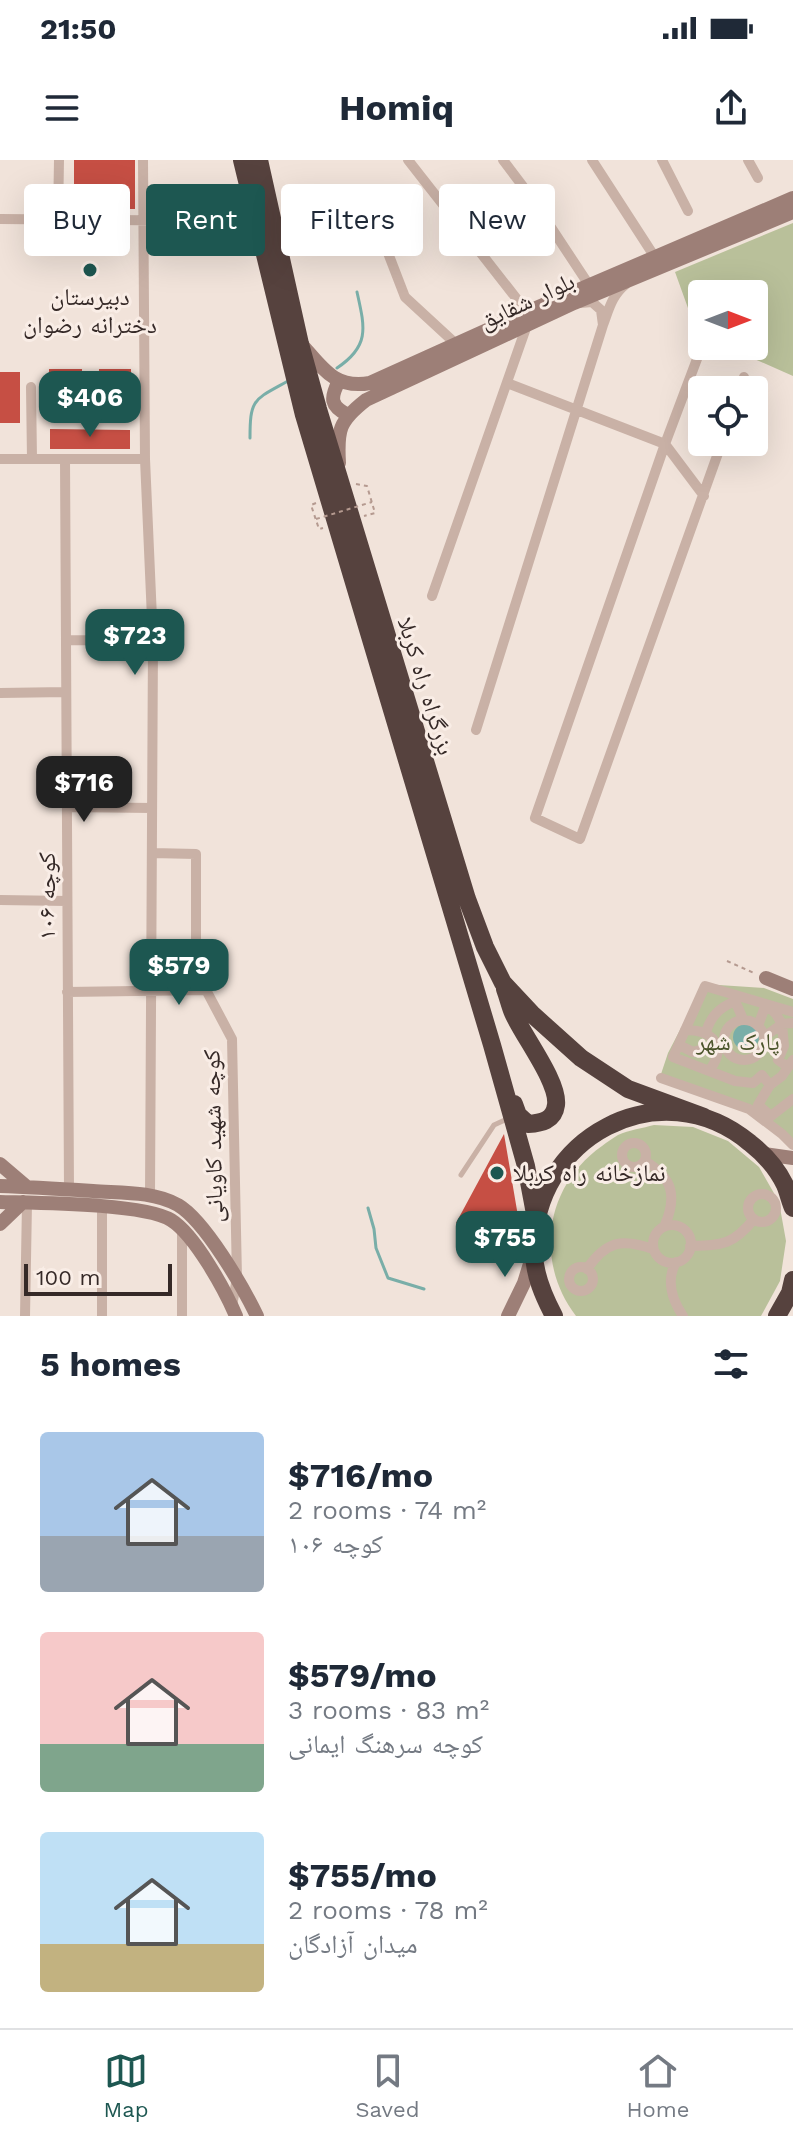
<!DOCTYPE html>
<html lang="en">
<head>
<meta charset="utf-8">
<style>
  body { margin:0; font-family:"Work Sans","Noto Naskh Arabic",sans-serif; background:#f6f6f7; color:#1f2937; height:100vh; display:flex; flex-direction:column; font-size:30px; white-space:nowrap }
  * { box-sizing:border-box; margin:0 }
  p { font-size:26px; color:#747a83 }
  .icon { flex:none; width:44px; height:44px; fill:none; stroke:currentColor; stroke-width:2; stroke-linecap:round; stroke-linejoin:round }
  .map { position:relative; height:1156px; overflow:hidden }
  .side { display:flex; flex-direction:column; background:#fff; flex:1 }
  .side>* { flex:none }
  .banner { position:absolute; left:24px; top:24px; width:746px; height:72px; display:flex; gap:16px }
  .needle { width:52px; rotate:90deg }
  .buttons { position:absolute; left:688px; top:120px; display:grid; gap:16px }
  .buttons a { display:grid; place-items:center; width:80px; height:80px; border-radius:8px; background:#fff; box-shadow:0 8px 32px #0002; font-size:40px }
  .scale { position:absolute; left:24px; bottom:20px; width:148px; box-sizing:border-box; padding-left:8px; border:4px solid #352927; border-top:0; font-size:22px; line-height:28px; white-space:nowrap; color:#352927; -webkit-text-stroke:6px #f9ede6; paint-order:stroke }
  .price { position:absolute; translate:-50% -68px; padding:0 18px; border-radius:16px; background:#1d5751; color:#fff; font-size:26px; line-height:52px; filter:drop-shadow(0 2px 4px #0008) }
  .price::after { content:''; position:absolute; left:50%; top:48px; width:24px; height:18px; margin-left:-12px; background:inherit; clip-path:polygon(0 0,100% 0,50% 100%) }
  .price.active { background:#222; color:#fff }
  ul { padding:0; list-style:none }
  li { display:flex; align-items:center; gap:24px; height:200px; padding:0 40px }
  li span { display:grid; place-items:center; flex:none; width:224px; height:160px; border-radius:8px; color:#555 }
  li>.icon { margin-inline-start:auto }
  span .icon { width:96px; height:96px; fill:#fffc; stroke-width:1 }
  li b { font-size:34px }
  h2 { display:flex; justify-content:space-between; align-items:center; height:96px; padding:0 40px; font-size:34px }
  .chip { padding:0 28px; border-radius:8px; background:#fff; box-shadow:0 8px 32px #0002; font-size:28px; line-height:72px }
  .chip.active { background:#1d5751; color:#fff }
  .status { display:flex; justify-content:space-between; align-items:center; height:56px; padding:0 40px; background:#fff; direction:ltr }
  .status svg { height:22px; fill:currentColor }
  header { display:flex; justify-content:space-between; align-items:center; height:104px; padding:0 40px; background:#fff; font-size:36px; font-weight:700 }
  .dock { display:flex; justify-content:space-around; align-items:center; height:112px; border-top:2px solid #e0e1e3; background:#fff; font-size:22px; color:#747a83 }
  .dock a { display:grid; justify-items:center; gap:4px }
  .dock .active { color:#1d5751 }
  .map>svg:first-child { display:block }
  .green { fill:#b9c09a }
  .water { fill:#79aea8 }
  .lines { fill:none; stroke-linecap:round; stroke-linejoin:round }
  .stream { stroke:#79aea8; stroke-width:3 }
  .building { fill:#c64f44 }
  .path { stroke:#b59a90; stroke-width:2; stroke-dasharray:4 4; stroke-linecap:butt }
  .lane { stroke:#c9b1a6; stroke-width:5 }
  .street { stroke:#c9b1a6; stroke-width:10 }
  .secondary { stroke:#9d7f77; stroke-width:14 }
  .highway { stroke:#56423e; stroke-width:18 }
  .path-bridge { stroke:#b59a90; stroke-width:2; stroke-dasharray:4 4; stroke-linecap:butt }
  .poi-dot { fill:#1d5751; stroke:#f9ede6; stroke-width:3 }
  .labels { text-anchor:middle; stroke-width:6; stroke-linejoin:round; paint-order:stroke }
  .poi-label { font-size:24px; fill:#352927; stroke:#f9ede6 }
  .street-label { font-size:24px; fill:#352927; stroke:#f9ede6 }
  .park-label { font-size:24px; fill:#4b542b; stroke:#f9ede6 }
</style>
</head>
<body>
<div class="status"><b>21:50</b><svg viewBox="0 0 49 12"><path d="M0 12V9h3v3zM5 12V6h3v6zM10 12V3h3v9zM15 12V0h3v12zM26 1h20v11H26zM47 4h2v5h-2z"/></svg></div>
<header><svg class="icon" aria-label="menu" viewBox="0 0 24 24"><path d="M4 6h16M4 12h16M4 18h16"/></svg>Homiq<svg class="icon" aria-label="share" viewBox="0 0 24 24"><path d="M12 15V3M7 8l5-5 5 5M5 13v7h14v-7"/></svg></header>
<div class="map">
<svg width="793" height="1156" viewBox="0 0 793 1156">
  <rect width="100%" height="100%" fill="#f1e3da"/>
  <path class="green" d="M793 63V216L725 186H754V134H702V176L697 173 675 112Z
    M704 824 764 828 793 839V982L750 945 660 917 668 893Z
    M654 965 693 967 728 981 759 1007 779 1042 786 1081 780 1121 761 1156H576C534 1101 545 1026 602 986 607 982 613 978 618 975 629 970 643 968 654 965Z"/>
  <path class="water" d="M733 877a13 13 0 1 1 26 0a13 13 0 1 1-26 0Z"/>
  <g class="lines">
    <path class="stream" d="M337 208C370 186 365 168 357 132
      M250 278C250 238 254 240 288 221
      M368 1048 374 1069 376 1088 388 1118 424 1129"/>
  </g>
  <path class="building" d="M74 0H135V49H74Z
    M49 209H82V248H49Z
    M99 209H131V248H98Z
    M0 212H20V263H0Z
    M50 269 130 270V289H50Z
    M504 974 520 1068 514 1103 456 1063Z"/>
  <g class="lines">
    <path class="path" d="M356 324 367 326 375 353 364 356
      M316 343 311 345 319 369 323 368
      M727 801 754 813"/>
    <path class="lane" d="M461 1015 494 965 507 959"/>
    <path class="street" d="M143 0 145 299 153 481 150 1035
      M408 0 527 152
      M503 0 531 37 589 125
      M592 0 658 102
      M662 0 688 51
      M748 0 758 18
      M0 59 228 61 252 48
      M58 59 59 0
      M383 80 405 137 456 184
      M580 143 592 142 601 150 603 165C609 149 612 135 626 124
      M700 191 665 284 535 658 580 679 722 282
      M507 223 665 284 704 336
      M31 227 32 299
      M740 230 744 217
      M0 299H145
      M65 299 69 1030
      M432 436 527 165
      M66 480 153 481
      M0 533 66 532
      M476 570 603 165
      M67 647 152 648
      M152 693 196 694V811L232 879 237 1118 232 1146
      M0 740 67 741
      M67 832 206 830
      M793 852 705 826 673 897 735 921 753 923 762 915 770 925 758 945 771 956 793 939
      M724 880a20 20 0 1 1 40 0a20 20 0 1 1-40 0Z
      M758 866 766 844 776 854 782 864 793 863
      M685 870C713 870 728 886 709 911
      M706 872C711 856 719 848 735 841L743 859
      M764 877 782 864 784 886 778 900 788 907
      M679 885 693 892 716 885
      M661 918 749 949 782 974 793 985
      M770 925 782 916 793 900
      M622 995a12 12 0 1 1 24 0a12 12 0 1 1-24 0Z
      M645 1001C673 1018 677 1036 665 1065
      M748 1048a14 14 0 1 1 28 0a14 14 0 1 1-28 0Z
      M102 1047V1156
      M653 1084a19 19 0 1 1 38 0a19 19 0 1 1-38 0Z
      M690 1086C723 1085 733 1085 754 1059
      M676 1102C666 1120 672 1140 683 1156
      M569 1119a12 12 0 1 1 24 0a12 12 0 1 1-24 0Z
      M587 1109C606 1081 622 1078 653 1089
      M25 1156 27 1043
      M182 1156V1070"/>
    <path class="secondary" d="M303 186C324 210 336 229 370 223L527 152 793 38
      M339 221C330 238 330 246 348 255
      M339 303C337 270 339 261 366 240L574 143 793 52
      M766 818 793 829
      M764 994 793 998
      M0 1004 27 1027
      M0 1026C31 1027 62 1029 93 1031 121 1033 153 1031 178 1045 205 1061 243 1127 257 1156
      M0 1042C36 1043 143 1043 171 1060 195 1075 225 1130 236 1156
      M0 1064 23 1042
      M508 1156 524 1123 533 1094"/>
    <path class="highway" d="M242 0 304 255 492 885 526 1006 536 1059
      M259 0 300 184 318 249 467 739 485 787 503 823 532 854 581 898 628 929 704 957
      M505 829C508 837 510 846 513 853 523 876 559 922 556 945 554 961 541 963 528 964L518 955 514 944
      M554 1156C544 1137 534 1115 534 1092 531 978 660 908 750 983 764 994 777 1008 785 1025 788 1032 790 1041 793 1048
      M777 1156 790 1133 793 1120"/>
    <path class="path-bridge" d="M316 359 372 342"/>
  </g>
  <g class="poi-dot">
    <circle cx="90" cy="110" r="8"/>
    <circle cx="497" cy="1013" r="8"/>
  </g>
  <g class="labels">
    <g class="poi-label">
      <text x="90" y="145">دبیرستان<tspan x="90" dy="28">دخترانه رضوان</tspan></text>
      <text x="513" y="1021" text-anchor="start">نمازخانه راه کربلا</text>
    </g>
    <g class="street-label">
      <text transform="translate(527 141) rotate(-25)" y="8">بلوار شقایق</text>
      <text transform="translate(426 526) rotate(73)" y="8">بزرگراه راه کربلا</text>
      <text transform="translate(47 736) rotate(-90)" y="8">کوچه ۱۰۶</text>
      <text transform="translate(213 976) rotate(-91)" y="8">کوچه شهید کاویانی</text>
    </g>
    <g class="park-label">
      <text x="738" y="890">پارک شهر</text>
    </g>
  </g>
</svg>
<div class="buttons">
<a><svg class="needle" viewBox="-14 -14 28 28"><path d="M0-13l5 13h-10z" fill="#e53935"/><path d="M0 13l5-13h-10z" fill="#747a83"/></svg></a>
<a><svg class="icon" aria-label="locate" viewBox="0 0 24 24"><circle cx="12" cy="12" r="6"/><path d="M12 2v4M12 18v4M2 12h4M18 12h4"/></svg></a>
</div>
<div class="scale">100 m</div>
<b class="price" style="left:90px;top:279px">$406</b>
<b class="price" style="left:135px;top:517px">$723</b>
<b class="price active" style="left:84px;top:664px">$716</b>
<b class="price" style="left:179px;top:847px">$579</b>
<b class="price" style="left:505px;top:1119px">$755</b>
<div class="banner">
<a class="chip">Buy</a>
<a class="chip active">Rent</a>
<a class="chip">Filters</a>
<a class="chip">New</a>
</div>
</div>
<section class="side">
<h2>5 homes<svg class="icon" aria-label="filters" viewBox="0 0 24 24"><path d="M4 7h16M4 17h16"/><circle cx="9" cy="7" r="2"/><circle cx="15" cy="17" r="2"/></svg></h2>
<ul>
<li><span style="background:linear-gradient(#a9c7e8 65%,#9aa5b1 0)"><svg class="icon" aria-label="home" viewBox="0 0 24 24"><path d="M3 11l9-7 9 7M6 9v11h12V9"/></svg></span><div><b>$716/mo</b><p>2 rooms · 74 m²</p><p>کوچه ۱۰۶</p></div></li>
<li><span style="background:linear-gradient(#f6c9c9 70%,#7fa58c 0)"><svg class="icon" aria-label="home" viewBox="0 0 24 24"><path d="M3 11l9-7 9 7M6 9v11h12V9"/></svg></span><div><b>$579/mo</b><p>3 rooms · 83 m²</p><p>کوچه سرهنگ ایمانی</p></div></li>
<li><span style="background:linear-gradient(#bfe0f5 70%,#c2b280 0)"><svg class="icon" aria-label="home" viewBox="0 0 24 24"><path d="M3 11l9-7 9 7M6 9v11h12V9"/></svg></span><div><b>$755/mo</b><p>2 rooms · 78 m²</p><p>میدان آزادگان</p></div></li>
</ul>
</section>
<nav class="dock">
<a class="active"><svg class="icon" aria-label="map" viewBox="0 0 24 24"><path d="M3 6l6-2 6 2 6-2v14l-6 2-6-2-6 2zM9 4v14M15 6v14"/></svg>Map</a>
<a><svg class="icon" aria-label="saved" viewBox="0 0 24 24"><path d="M7 4h10v16l-5-4-5 4z"/></svg>Saved</a>
<a><svg class="icon" aria-label="home" viewBox="0 0 24 24"><path d="M3 11l9-7 9 7M6 9v11h12V9"/></svg>Home</a>
</nav>
</body>
</html>
